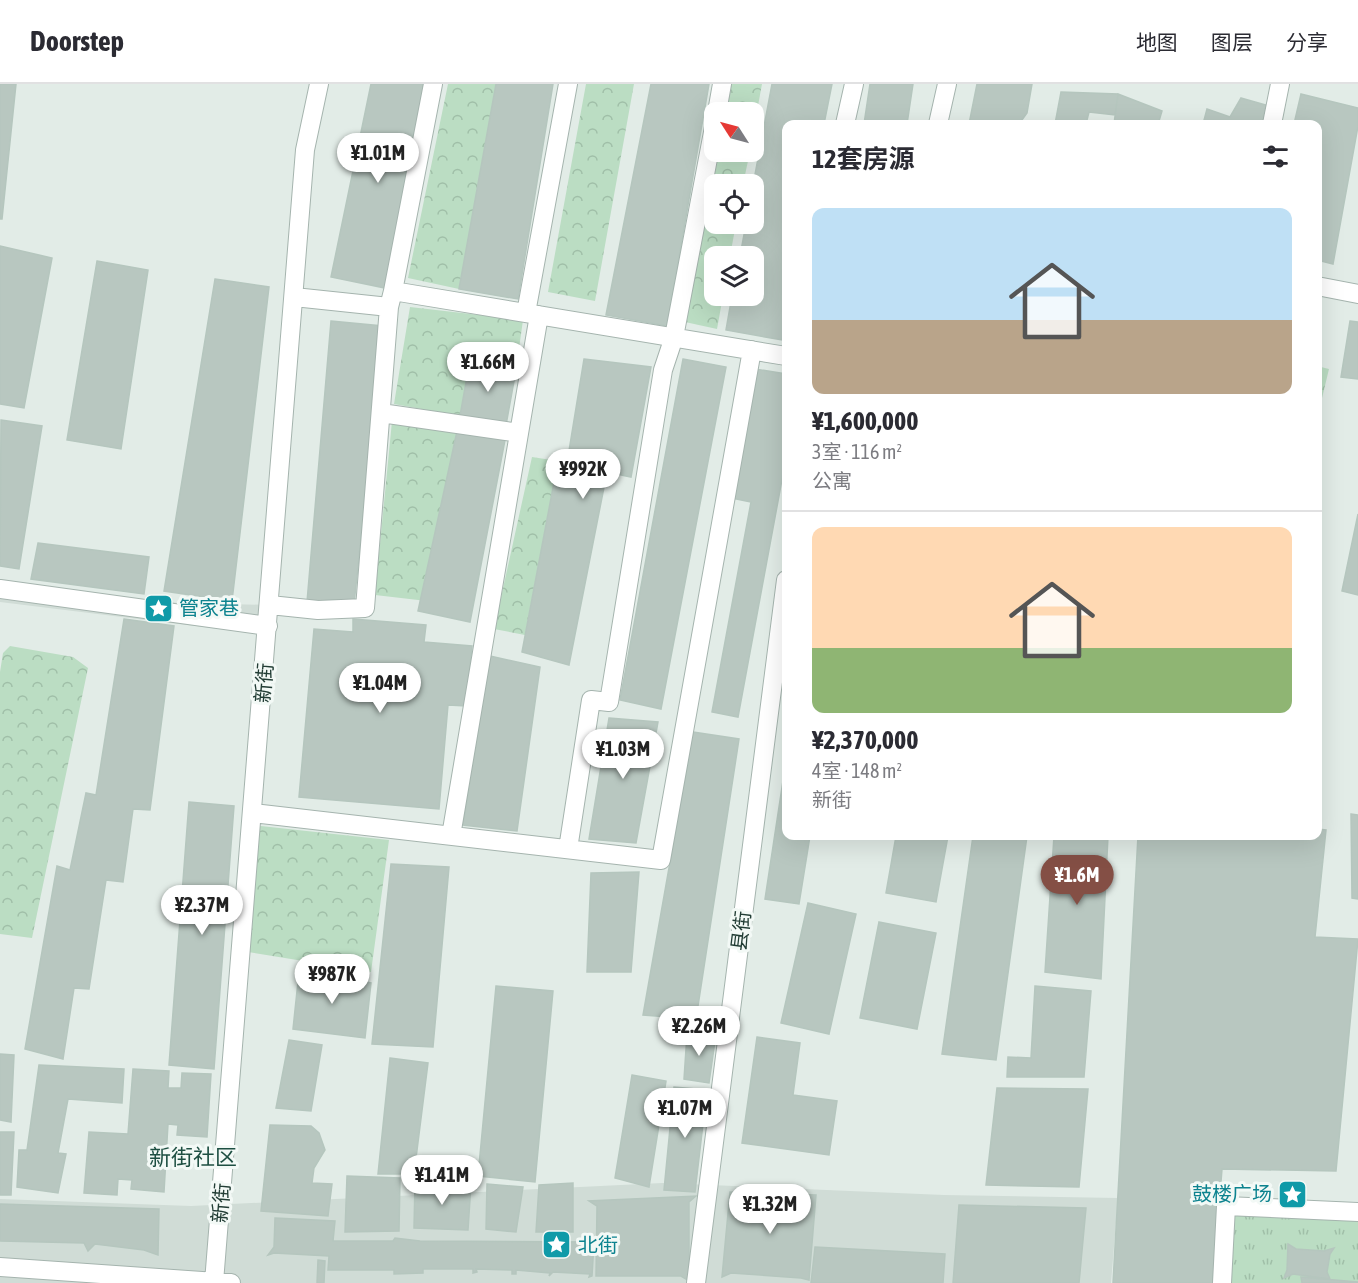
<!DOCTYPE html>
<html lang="zh">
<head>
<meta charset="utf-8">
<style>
  body { margin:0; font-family:"Asap Condensed","Noto Sans SC",sans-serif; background:#f7f7f7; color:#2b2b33; height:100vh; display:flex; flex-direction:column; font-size:22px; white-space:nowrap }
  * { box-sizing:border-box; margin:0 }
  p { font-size:20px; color:#7c7c81 }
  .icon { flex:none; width:33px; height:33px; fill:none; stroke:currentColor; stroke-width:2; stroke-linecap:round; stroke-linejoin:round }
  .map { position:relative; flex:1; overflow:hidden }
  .drawer { position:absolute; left:782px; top:36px; width:540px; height:720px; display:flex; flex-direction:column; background:#fff; border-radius:12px; box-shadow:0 6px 24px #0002 }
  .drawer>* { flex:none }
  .needle { width:39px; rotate:306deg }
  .fabs { position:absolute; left:704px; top:18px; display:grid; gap:12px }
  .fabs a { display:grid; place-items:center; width:60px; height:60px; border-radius:12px; background:#fff; box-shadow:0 6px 24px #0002; font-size:30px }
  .price { position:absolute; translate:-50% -51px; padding:0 14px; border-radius:21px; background:#fff; color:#222; font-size:20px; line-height:39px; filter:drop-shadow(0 2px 3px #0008) }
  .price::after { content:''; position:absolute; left:50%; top:36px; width:18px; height:14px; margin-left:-9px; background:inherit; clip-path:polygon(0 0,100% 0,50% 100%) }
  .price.selected { background:#844f45; color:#fff }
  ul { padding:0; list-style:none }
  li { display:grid; align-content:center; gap:12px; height:318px; padding:0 30px }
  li+li { border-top:2px solid #e1e1e2 }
  li span { display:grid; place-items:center; height:186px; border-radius:12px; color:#555 }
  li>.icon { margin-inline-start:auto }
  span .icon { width:108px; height:108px; fill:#fffc; stroke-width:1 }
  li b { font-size:26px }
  h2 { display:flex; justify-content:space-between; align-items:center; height:72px; padding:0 30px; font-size:26px }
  header { display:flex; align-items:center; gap:36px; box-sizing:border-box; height:84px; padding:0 30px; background:#fff; border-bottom:2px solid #e1e1e2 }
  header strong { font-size:28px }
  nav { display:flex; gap:33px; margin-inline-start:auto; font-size:21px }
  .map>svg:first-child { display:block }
  .built { fill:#d0dcd6 }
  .grass { fill:url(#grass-tufts) }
  .park { fill:url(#park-crowns) }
  .building { fill:#b8c7c0; stroke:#b5c6be; stroke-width:1.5 }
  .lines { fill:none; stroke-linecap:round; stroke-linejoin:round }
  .minor-casing { stroke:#a5b4ae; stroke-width:20 }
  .minor { stroke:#fff; stroke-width:18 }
  .labels { text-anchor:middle; stroke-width:6; stroke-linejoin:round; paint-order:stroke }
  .culture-label { font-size:20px; fill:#0d838f; stroke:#f3f9f6; text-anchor:start }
  .street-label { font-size:20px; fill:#223d35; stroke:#f3f9f6 }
  .quarter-label { font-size:22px; fill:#1e4f42; stroke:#f3f9f6 }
</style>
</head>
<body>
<header>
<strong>Doorstep</strong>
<nav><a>地图</a><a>图层</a><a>分享</a></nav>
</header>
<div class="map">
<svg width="1358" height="1199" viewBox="0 0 1358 1199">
  <defs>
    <pattern id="grass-tufts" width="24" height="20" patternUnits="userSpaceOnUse" patternTransform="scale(1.5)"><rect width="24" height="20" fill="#bbddc3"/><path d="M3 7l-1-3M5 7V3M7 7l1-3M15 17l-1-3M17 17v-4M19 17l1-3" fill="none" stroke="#a0bfa8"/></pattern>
    <pattern id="park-crowns" width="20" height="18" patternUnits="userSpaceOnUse" patternTransform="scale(1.5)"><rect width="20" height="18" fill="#bbddc3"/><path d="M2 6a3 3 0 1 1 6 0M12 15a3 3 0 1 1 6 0" fill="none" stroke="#a0bfa8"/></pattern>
  </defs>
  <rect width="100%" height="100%" fill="#e2ece7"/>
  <path class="built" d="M0 496 149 518 270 521 268 551 0 518Z
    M662 1099 944 1111 1118 1114 1111 1199H0V1115L191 1122Z"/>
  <path class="grass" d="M1226 1122 1358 1128V1199H1222Z"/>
  <path class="park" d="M448 0H496L459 205 408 194Z
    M586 0H634L595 217 548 208Z
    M729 0H762L753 49V28H724Z
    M717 68H750L743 100H714V140H736L730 172H714V212H723L717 245 685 238Z
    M410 223 523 236 516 286 470 277 460 332 394 320Z
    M1317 282 1329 285 1317 335Z
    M392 337 471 350 444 519 375 511Z
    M532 373 558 377 525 551 494 545Z
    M10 562 73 573 88 584 32 854 0 850V588L3 569Z
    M252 741 389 756 371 888 242 867Z"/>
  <path class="building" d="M0 0H16L2 135H0Z
    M371 0H424L385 204 331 193Z
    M496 0H553L518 215 459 205Z
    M651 0H709L667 242 606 231Z
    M772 0H832L824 40H786V236L782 256 726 246 732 212H753V172H740L746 140H753V101Z
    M870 0H913L907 40H864Z
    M977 0H1032L1027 29 1019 40H969Z
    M1061 8 1118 10 1115 31 1089 28 1086 40H1055Z
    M1118 10 1162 27 1159 37 1173 40H1114Z
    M1301 10 1358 24V42L1333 180 1317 176V40H1294Z
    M1241 14 1273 23 1267 40H1203L1207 25 1230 33Z
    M0 162 52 174 24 324 0 320Z
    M97 177 148 186 121 365 67 356Z
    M215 195 269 203 232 517 164 507Z
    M331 237 383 242 354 520 307 518Z
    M1350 237 1358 238V295L1341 293Z
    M584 275 651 283 631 393 607 388 569 581 522 568 558 377 567 379Z
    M683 275 726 283 661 625 620 616Z
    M470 276 516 286 506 341 460 332Z
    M755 285 786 290V374L738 633 712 628 751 418 731 414Z
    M1 336 42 342 19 485 0 482Z
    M457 347 505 356 470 538 418 527Z
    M1358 430V511L1342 507Z
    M38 459 149 473 144 510 31 495Z
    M124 535 174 542 150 726 133 725 123 798 106 796 89 905 74 904 63 975 25 965 57 782 70 786 86 709 96 711Z
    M353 535 426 541 424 558 472 562 466 622 448 621 439 725 299 713 314 545 353 548Z
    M490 572 540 583 517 747 463 741Z
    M609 634 658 638 636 759 589 755Z
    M693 648 739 655 696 935 643 931Z
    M786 677V752H810L799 820 765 815Z
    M189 718 234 722 214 985 169 981Z
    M1351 730 1358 731V815L1352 814Z
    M1317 745 1326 746 1315 853 1358 855 1336 1087 1222 1085 1213 1199H1113L1138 752H1317Z
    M896 752H948L936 818 886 809Z
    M973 752H1027L996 976 942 970Z
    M1054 752H1108L1101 895 1045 888Z
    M391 780 449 783 433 963 372 960Z
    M639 788 631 888H587L591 789Z
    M808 819 856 830 829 950 781 939Z
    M879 838 936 849 917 945 860 934Z
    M299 888 371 899 365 954 293 945Z
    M496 902 553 907 535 1098 478 1092Z
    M1035 902 1091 907 1084 993H1007L1008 973 1031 974Z
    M687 950H716L709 999 684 995Z
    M757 953 800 959 793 1011 837 1017 829 1071 742 1059Z
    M289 956 322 961 311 1027 276 1024Z
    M0 970 14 971 11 1038 0 1036Z
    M390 974 428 979 414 1090H378Z
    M39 981 124 985 122 1019 68 1015 58 1069 66 1070 58 1109 17 1103 19 1066H27Z
    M133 985 169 987 168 1004H181L182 989 211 990 207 1053 177 1051 178 1041 168 1040 164 1108 131 1105 132 1096 118 1095 117 1111 84 1109 89 1048 128 1050Z
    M632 991 666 997 649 1103 615 1094Z
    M674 1003 707 1006 695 1108 664 1106Z
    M997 1004 1088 1005 1079 1103 986 1101Z
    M270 1041 311 1042 319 1049 325 1066 314 1084 312 1099 332 1100 328 1132 261 1127Z
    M0 1048H14L11 1111H0Z
    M347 1092 400 1094 399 1147 345 1148Z
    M415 1099 471 1100 468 1146 414 1144Z
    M573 1099V1148H536L539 1101Z
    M487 1100 523 1103 516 1148 486 1145Z
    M730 1108 816 1111 809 1196 801 1194 731 1189 722 1193Z
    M696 1112 689 1118V1197L681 1192H596L597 1122 589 1117Z
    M0 1120 159 1125 158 1171 144 1166 95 1160 88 1167 84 1159 0 1157Z
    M959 1121 1086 1124 1079 1199H953Z
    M275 1134 335 1137 333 1157H393L395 1154 420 1157 594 1158 592 1192 589 1193 590 1190 553 1188 549 1192 550 1189 516 1186V1190H512V1186L476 1185 477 1188 473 1189V1185H423V1189L394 1190V1186H328L329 1172 274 1169 268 1171 274 1163Z
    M1288 1160 1296 1165 1324 1167 1334 1164 1330 1170 1327 1188 1330 1195 1293 1190 1284 1194 1287 1186Z
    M815 1163 945 1170 943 1199H811Z
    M318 1176 325 1177 324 1199H317Z
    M1301 1193 1358 1198V1199H1302Z"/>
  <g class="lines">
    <defs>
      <path id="minor" d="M717 28 722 0
        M845 40 854 0
        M938 40 947 0
        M1272 40 1280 0
        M1317 202 1358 210
        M393 207 433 0
        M294 213 389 223 393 207 786 272
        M526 229 568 0
        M381 329 519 349
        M0 505 268 542
        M270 521 318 526 365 524 389 223
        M253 729 661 776 752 266
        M451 752 539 231
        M568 765 591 616 609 618 663 286 674 253 714 43
        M0 1183 231 1199
        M214 1198 305 66 319 0
        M696 1199 786 496
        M1222 1199 1226 1122 1358 1128"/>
    </defs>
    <use href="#minor" class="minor-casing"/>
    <use href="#minor" class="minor"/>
  </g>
  <defs>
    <symbol id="sight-square" viewBox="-11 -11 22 22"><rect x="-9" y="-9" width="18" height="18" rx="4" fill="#0f9aa8" stroke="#f3f9f6"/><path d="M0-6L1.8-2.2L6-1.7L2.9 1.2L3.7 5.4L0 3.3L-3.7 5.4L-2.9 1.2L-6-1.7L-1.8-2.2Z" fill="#fff"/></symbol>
  </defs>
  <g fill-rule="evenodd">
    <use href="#sight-square" x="142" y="508" width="33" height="33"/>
    <use href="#sight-square" x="1276" y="1094" width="33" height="33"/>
    <use href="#sight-square" x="540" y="1144" width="33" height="33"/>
  </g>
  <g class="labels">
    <g class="culture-label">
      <text x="179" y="531">管家巷</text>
      <text x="1272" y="1117" text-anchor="end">鼓楼广场</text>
      <text x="578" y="1168">北街</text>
    </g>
    <g class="street-label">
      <text transform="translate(264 599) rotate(-85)" y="7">新街</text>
      <text transform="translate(741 847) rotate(-83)" y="7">县街</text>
      <text transform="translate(221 1119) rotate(-85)" y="7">新街</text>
    </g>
    <g class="quarter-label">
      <text x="193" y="1081">新街社区</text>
    </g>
  </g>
</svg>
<div class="fabs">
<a><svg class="needle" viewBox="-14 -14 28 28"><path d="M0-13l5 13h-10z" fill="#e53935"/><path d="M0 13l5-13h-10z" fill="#7c7c81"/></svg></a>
<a><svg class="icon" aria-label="locate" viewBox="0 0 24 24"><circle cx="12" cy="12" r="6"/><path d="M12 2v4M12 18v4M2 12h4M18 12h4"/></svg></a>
<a><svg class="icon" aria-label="layers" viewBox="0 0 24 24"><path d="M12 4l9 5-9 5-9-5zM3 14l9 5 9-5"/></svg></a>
</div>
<b class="price" style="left:378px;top:100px">¥1.01M</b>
<b class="price" style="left:488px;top:309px">¥1.66M</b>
<b class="price" style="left:583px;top:416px">¥992K</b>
<b class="price" style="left:380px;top:630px">¥1.04M</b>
<b class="price" style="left:623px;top:696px">¥1.03M</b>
<b class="price selected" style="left:1077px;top:822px">¥1.6M</b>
<b class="price" style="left:202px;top:852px">¥2.37M</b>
<b class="price" style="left:332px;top:921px">¥987K</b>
<b class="price" style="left:699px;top:973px">¥2.26M</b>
<b class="price" style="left:685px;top:1055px">¥1.07M</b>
<b class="price" style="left:442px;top:1122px">¥1.41M</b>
<b class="price" style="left:770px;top:1151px">¥1.32M</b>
<section class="drawer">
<h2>12套房源<svg class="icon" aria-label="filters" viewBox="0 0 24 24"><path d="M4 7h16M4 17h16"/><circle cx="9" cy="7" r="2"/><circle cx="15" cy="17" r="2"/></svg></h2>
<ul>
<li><span style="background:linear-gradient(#bfe0f5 60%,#b9a48a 0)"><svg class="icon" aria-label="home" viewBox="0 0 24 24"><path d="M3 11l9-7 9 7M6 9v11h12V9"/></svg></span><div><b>¥1,600,000</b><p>3室 · 116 m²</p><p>公寓</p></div></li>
<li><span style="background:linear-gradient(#ffd9b3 65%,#8fb573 0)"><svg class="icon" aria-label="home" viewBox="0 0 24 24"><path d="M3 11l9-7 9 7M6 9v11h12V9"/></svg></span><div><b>¥2,370,000</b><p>4室 · 148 m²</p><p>新街</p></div></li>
</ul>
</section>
</div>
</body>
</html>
